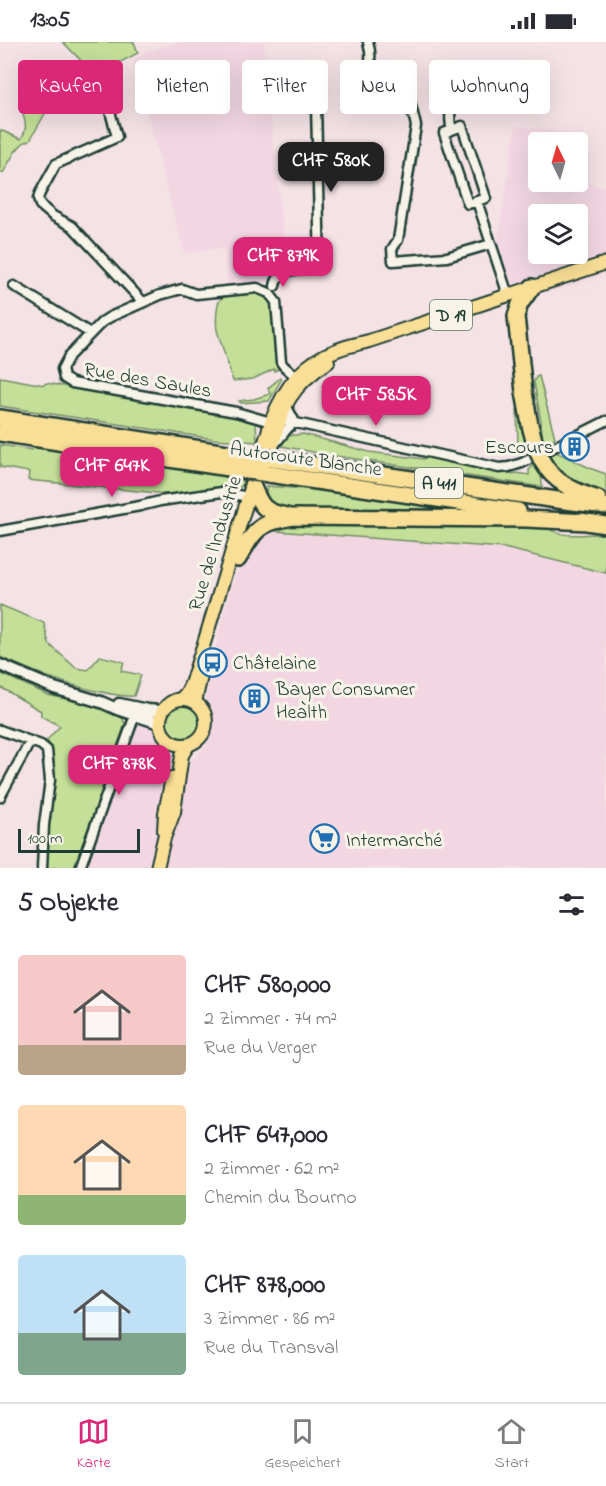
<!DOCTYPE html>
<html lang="de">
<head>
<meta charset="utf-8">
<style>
  body { margin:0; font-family:"Indie Flower",sans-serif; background:#f2f2f3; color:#2b2b33; height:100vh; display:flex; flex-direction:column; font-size:22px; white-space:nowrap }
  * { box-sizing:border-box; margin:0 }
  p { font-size:20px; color:#7c7c81 }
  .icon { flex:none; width:33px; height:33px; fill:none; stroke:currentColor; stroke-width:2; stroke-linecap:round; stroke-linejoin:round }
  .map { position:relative; height:826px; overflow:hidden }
  .sheet { display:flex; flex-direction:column; background:#fff; flex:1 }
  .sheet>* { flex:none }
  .guide { position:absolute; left:18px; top:18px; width:570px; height:54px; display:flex; gap:12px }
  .needle { width:39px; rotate:355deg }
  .buttons { position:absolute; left:528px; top:90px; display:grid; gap:12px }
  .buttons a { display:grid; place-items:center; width:60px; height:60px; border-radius:6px; background:#fff; box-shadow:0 6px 24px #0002; font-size:30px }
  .scale { position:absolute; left:18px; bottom:15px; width:122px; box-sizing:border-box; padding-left:6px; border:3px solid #1f3d34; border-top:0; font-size:16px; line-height:21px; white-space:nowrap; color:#1f3d34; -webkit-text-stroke:4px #f7f3e8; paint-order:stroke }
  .price { position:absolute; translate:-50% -51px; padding:0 14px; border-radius:12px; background:#db2777; color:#fff; font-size:20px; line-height:39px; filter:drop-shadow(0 2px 3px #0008) }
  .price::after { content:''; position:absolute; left:50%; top:36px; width:18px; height:14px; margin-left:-9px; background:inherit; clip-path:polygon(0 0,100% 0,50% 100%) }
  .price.selected { background:#222; color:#fff }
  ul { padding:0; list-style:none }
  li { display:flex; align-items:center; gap:18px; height:150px; padding:0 18px }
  li span { display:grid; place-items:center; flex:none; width:168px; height:120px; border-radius:6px; color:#555 }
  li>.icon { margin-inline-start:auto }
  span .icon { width:72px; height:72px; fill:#fffc; stroke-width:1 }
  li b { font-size:26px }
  h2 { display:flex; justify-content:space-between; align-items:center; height:72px; padding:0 18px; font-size:26px }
  .pill { padding:0 21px; border-radius:6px; background:#fff; box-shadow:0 6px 24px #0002; font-size:21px; line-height:54px }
  .pill.selected { background:#db2777; color:#fff }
  .status { display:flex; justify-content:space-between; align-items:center; height:42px; padding:0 30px; background:#fff; direction:ltr }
  .status svg { height:16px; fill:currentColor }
  .menu { display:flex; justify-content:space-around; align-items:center; height:84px; border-top:2px solid #e1e1e2; background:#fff; font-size:16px; color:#7c7c81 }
  .menu a { display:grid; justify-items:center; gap:3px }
  .menu .selected { color:#db2777 }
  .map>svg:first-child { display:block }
  .built { fill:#f2d7e3; fill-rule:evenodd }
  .green { fill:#c4e098; stroke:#728e66; stroke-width:1.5 }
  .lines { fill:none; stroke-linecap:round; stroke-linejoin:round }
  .minor-casing { stroke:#1f3d34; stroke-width:13 }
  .tertiary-casing { stroke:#1f3d34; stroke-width:15 }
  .primary-casing { stroke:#1f3d34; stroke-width:16 }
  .motorway-casing { stroke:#1f3d34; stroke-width:20 }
  .minor { stroke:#f7f3e8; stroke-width:8 }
  .tertiary { stroke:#f7f3e8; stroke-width:10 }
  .primary { stroke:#f9df96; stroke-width:12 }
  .motorway { stroke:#f9df96; stroke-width:15 }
  .motorway-bridge-casing { stroke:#1f3d34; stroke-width:20; stroke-linecap:butt }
  .motorway-bridge { stroke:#f9df96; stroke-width:15 }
  .labels { text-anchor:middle; stroke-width:6; stroke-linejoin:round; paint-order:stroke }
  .shield { fill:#f7f3e8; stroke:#60746a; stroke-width:1.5 }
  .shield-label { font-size:18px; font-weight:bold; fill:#1f3d34 }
  .street-label { font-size:20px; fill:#1f3d34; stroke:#f7f3e8 }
  .poi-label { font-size:20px; fill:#1f3d34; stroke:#f7f3e8; text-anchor:start }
</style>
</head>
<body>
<div class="status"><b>13:05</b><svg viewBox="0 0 49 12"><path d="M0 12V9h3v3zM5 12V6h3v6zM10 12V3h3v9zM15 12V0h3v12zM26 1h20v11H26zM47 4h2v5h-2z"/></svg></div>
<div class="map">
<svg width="606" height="826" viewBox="0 0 606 826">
  <rect width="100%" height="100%" fill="#f4e2e5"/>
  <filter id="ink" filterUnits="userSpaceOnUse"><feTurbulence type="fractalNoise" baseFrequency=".0167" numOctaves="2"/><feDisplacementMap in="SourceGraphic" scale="12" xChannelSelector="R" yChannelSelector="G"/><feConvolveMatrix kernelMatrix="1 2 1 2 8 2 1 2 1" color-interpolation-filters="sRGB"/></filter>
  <g filter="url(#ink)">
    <path class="built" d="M178 0H263L286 224 273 225 272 239 228 244 224 206 184 211 133 17 142 14 141 11Z
      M516 83 586 94 580 139 606 146 604 154 606 155V231L536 254 510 239 497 202ZM538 100H578V140H538ZM538 172H578V212H538Z
      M276 489 504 506 606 531V826H74L127 674 146 681 152 685 169 711 170 718 167 740 185 744 191 719 207 702 213 675 212 668 205 661 219 588 235 533 253 505 273 490Z"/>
    <path class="green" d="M63 0H134L138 11 95 33Z
      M28 66H34L46 70 30 98 23 101 15 110 3 131 0 129V88L21 97C27 88 26 82 23 72Z
      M257 249 264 251 273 262 277 302 276 318 280 326 275 329 274 327 253 337 233 339 217 288C216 282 216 263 220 258 223 253 229 254 234 253V251Z
      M539 334 555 396 543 403 541 380 534 340 536 335Z
      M0 335 44 343 46 341 215 370 256 380 257 400 215 397 0 364Z
      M280 336 281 338 269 359 241 361 239 359 254 357 270 352 268 346Z
      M517 368 519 369 522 390 529 399 531 409 518 403Z
      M303 392 369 410 424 417 426 414 478 426 511 432 516 431 529 433V428L536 421 541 430 542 445 329 413 281 404 287 394Z
      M0 403 32 408 33 405 208 431 246 440 239 446 220 445 178 453 28 438 29 430 0 425Z
      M556 410 592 427 606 432V451C585 447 570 439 554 425L555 423 548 415Z
      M266 444 319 448 454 467V471L285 470 267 463Z
      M344 482 550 485V487C562 497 591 491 606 492V531L504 506 276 489 274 484 300 483 304 485Z
      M0 563 44 581 49 602 76 626 88 628 100 614 124 620 121 629 141 633 134 654C121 655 110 652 97 649 63 642 32 629 0 615Z
      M0 631 48 653 102 665 121 673 125 682 74 826H46C46 815 46 803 47 792 50 765 62 723 47 698L60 684 41 674V669L0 645Z
      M164 680a18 18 0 1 1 36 0a18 18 0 1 1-36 0Z"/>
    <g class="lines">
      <defs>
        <path id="minor" d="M368 0C368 3 370 6 370 10 372 23 364 41 373 53L377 54 408 51 416 84 398 198 392 207 393 219 447 215 491 202
          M101 36 117 95 56 122 40 151 38 157 40 163 53 174 72 184 143 260
          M451 88C451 81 449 75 451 68 458 48 504 45 522 43L525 38 531 35 538 38 541 46 537 52 529 54 523 50 522 43
          M477 159 468 162 444 91 462 84 486 156 477 159 508 253
          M14 244 90 291
          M275 244C278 225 302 227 317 226L320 224 316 63 313 52 302 50
          M278 377 499 426 509 425 522 421 606 379
          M276 379 271 380 236 370 72 341 64 336 62 327 69 314 102 280 110 275 160 253 182 247 196 252 257 246 269 251 276 260 281 320C285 328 295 330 297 339
          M275 402 288 386 295 380 286 363
          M0 489 140 464 160 459 222 450 248 455
          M0 688 41 703 47 708 50 738 44 783 42 826
          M0 755 30 700
          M80 826 135 673"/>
        <path id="tertiary" d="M0 623 54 646 101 660 117 667 159 681
          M119 662 147 668 162 669"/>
        <path id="primary" d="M267 423C273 403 279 373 290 356 299 341 314 329 328 320
          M182 656 187 650 191 642 205 598 271 380C283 347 303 320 337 308 347 304 358 302 369 299L606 221
          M160 680a23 23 0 1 1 46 0a23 23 0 1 1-46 0Z
          M195 660 201 634
          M164 789 165 771 172 736
          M157 826 164 796 174 770 182 713 189 702"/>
        <path id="motorway" d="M532 245 520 262 516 274 524 350 530 383 536 406
          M0 376 253 415
          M0 391 248 429
          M273 417 557 458 606 464
          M542 419C554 441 576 450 598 457
          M269 432 518 469
          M252 443C261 464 263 470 287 474
          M580 479 606 483
          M238 517C255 488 257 481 293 475L526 477 588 480"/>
      </defs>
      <use href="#minor" class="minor-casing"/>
      <use href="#tertiary" class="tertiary-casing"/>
      <use href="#primary" class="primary-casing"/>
      <use href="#motorway" class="motorway-casing"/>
      <use href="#minor" class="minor"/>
      <use href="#tertiary" class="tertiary"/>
      <use href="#primary" class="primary"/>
      <use href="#motorway" class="motorway"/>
      <defs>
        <path id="motorway-bridge" d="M536 406 542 419
          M253 415 273 417
          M248 429 269 432"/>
      </defs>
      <use href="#motorway-bridge" class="motorway-bridge-casing"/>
      <use href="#motorway-bridge" class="motorway-bridge"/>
    </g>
  </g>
  <defs>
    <symbol id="building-ring" viewBox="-11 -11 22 22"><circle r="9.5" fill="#f7f3e8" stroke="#1f6fb2" stroke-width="1.5"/><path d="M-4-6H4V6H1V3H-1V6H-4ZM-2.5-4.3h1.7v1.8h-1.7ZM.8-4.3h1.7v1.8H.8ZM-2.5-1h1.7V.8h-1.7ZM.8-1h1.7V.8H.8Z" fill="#1f6fb2"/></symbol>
    <symbol id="bus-ring" viewBox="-11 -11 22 22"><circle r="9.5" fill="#f7f3e8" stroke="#1f6fb2" stroke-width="1.5"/><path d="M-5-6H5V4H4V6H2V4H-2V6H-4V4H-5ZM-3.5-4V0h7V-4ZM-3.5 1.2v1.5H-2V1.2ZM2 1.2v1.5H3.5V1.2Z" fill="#1f6fb2"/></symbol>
    <symbol id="supermarket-ring" viewBox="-11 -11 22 22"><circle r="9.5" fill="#f7f3e8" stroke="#1f6fb2" stroke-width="1.5"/><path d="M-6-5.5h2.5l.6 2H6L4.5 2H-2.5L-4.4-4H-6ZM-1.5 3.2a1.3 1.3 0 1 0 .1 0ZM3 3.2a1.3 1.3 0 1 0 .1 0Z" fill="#1f6fb2"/></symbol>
  </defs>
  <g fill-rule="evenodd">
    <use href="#building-ring" x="558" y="388" width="33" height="33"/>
    <use href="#bus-ring" x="196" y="604" width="33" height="33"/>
    <use href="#building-ring" x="238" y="640" width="33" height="33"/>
    <use href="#supermarket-ring" x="308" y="780" width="33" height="33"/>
  </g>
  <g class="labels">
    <g class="shield">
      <rect x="430" y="258" width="42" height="30" rx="4.5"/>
      <rect x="415" y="426" width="48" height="30" rx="4.5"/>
    </g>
    <g class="shield-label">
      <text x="451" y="279">D 19</text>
      <text x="439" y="447">A 411</text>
    </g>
    <g class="street-label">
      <text transform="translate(148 337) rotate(10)" y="7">Rue des Saules</text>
      <text transform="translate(306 416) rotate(8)" y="7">Autoroute Blanche</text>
      <text transform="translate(214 501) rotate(-73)" y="7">Rue de l'Industrie</text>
    </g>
    <g class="poi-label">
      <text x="554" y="411" text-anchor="end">Escours</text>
      <text x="233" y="627">Châtelaine</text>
      <text x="276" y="653">Bayer Consumer<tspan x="276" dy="23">Health</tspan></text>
      <text x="346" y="804">Intermarché</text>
    </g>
  </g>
</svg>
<div class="buttons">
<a><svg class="needle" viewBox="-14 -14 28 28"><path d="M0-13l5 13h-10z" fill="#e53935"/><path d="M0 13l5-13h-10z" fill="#7c7c81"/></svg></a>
<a><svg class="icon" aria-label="layers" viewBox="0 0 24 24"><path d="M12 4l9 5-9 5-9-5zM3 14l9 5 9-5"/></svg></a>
</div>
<div class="scale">100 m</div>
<b class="price selected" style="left:331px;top:151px">CHF 580K</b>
<b class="price" style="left:283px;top:246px">CHF 879K</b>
<b class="price" style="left:376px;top:385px">CHF 585K</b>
<b class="price" style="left:112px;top:456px">CHF 647K</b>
<b class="price" style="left:119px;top:754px">CHF 878K</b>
<div class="guide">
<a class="pill selected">Kaufen</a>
<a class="pill">Mieten</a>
<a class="pill">Filter</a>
<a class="pill">Neu</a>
<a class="pill">Wohnung</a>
</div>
</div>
<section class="sheet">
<h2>5 Objekte<svg class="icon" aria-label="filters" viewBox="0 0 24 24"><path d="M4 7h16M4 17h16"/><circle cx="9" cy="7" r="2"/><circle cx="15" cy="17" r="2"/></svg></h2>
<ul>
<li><span style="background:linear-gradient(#f6c9c9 75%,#b9a48a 0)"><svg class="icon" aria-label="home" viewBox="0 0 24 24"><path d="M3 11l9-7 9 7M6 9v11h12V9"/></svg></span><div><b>CHF 580,000</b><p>2 Zimmer · 74 m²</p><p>Rue du Verger</p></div></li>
<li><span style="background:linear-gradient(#ffd9b3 75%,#8fb573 0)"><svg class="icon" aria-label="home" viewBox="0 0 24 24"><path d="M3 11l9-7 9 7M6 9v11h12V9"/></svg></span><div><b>CHF 647,000</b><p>2 Zimmer · 62 m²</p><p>Chemin du Bourno</p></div></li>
<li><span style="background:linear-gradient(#bfe0f5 65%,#7fa58c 0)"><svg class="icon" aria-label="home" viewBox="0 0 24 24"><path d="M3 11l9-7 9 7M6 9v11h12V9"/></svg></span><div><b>CHF 878,000</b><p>3 Zimmer · 86 m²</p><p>Rue du Transval</p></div></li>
</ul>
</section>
<nav class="menu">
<a class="selected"><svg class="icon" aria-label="map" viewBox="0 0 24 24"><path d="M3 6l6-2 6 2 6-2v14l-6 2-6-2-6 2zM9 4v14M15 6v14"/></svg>Karte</a>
<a><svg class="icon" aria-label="saved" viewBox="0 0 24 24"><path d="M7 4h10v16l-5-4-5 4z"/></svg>Gespeichert</a>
<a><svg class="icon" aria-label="home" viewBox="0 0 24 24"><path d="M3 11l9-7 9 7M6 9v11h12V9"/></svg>Start</a>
</nav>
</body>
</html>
